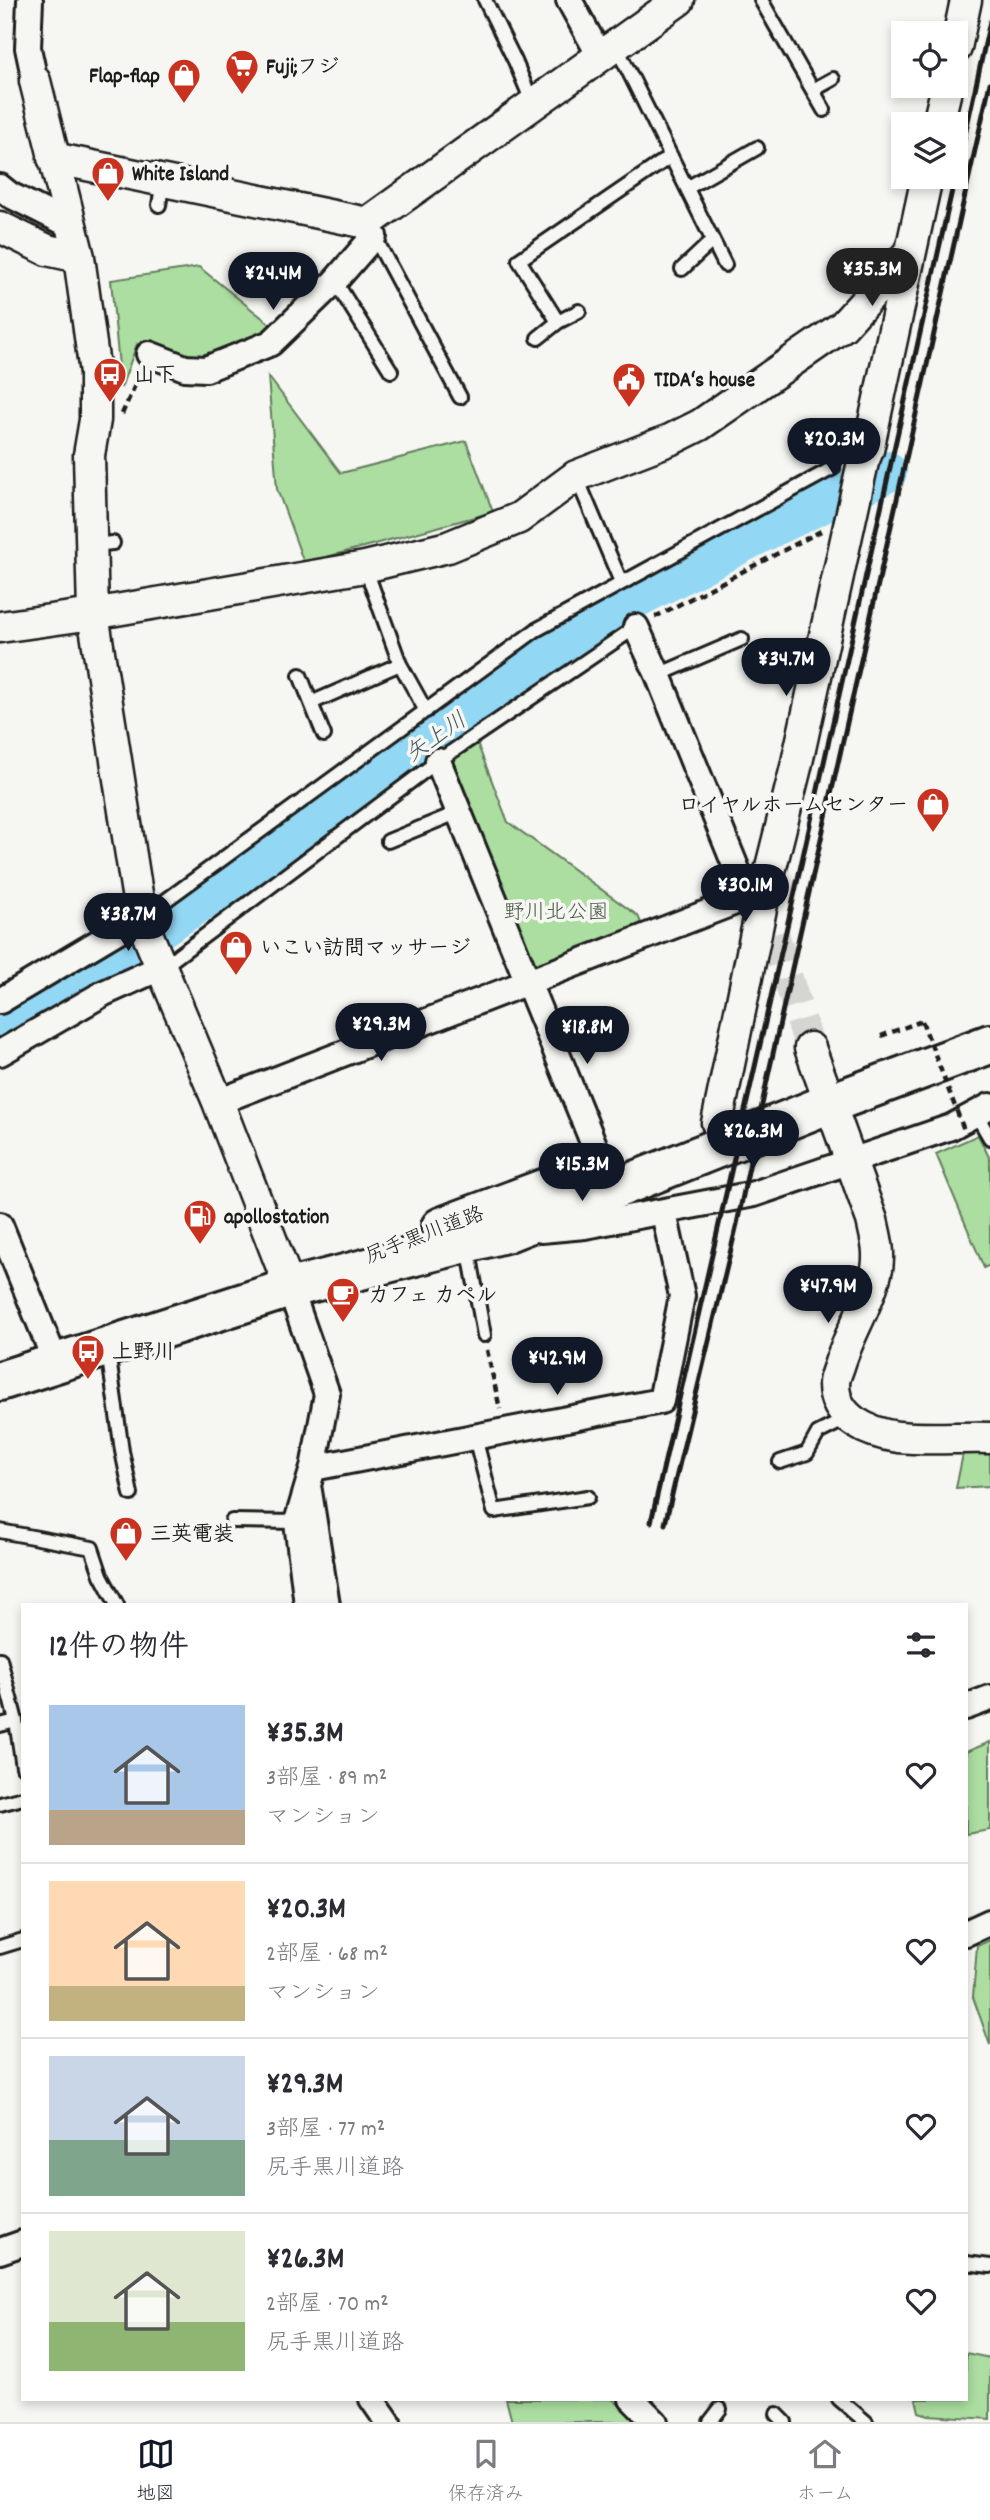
<!DOCTYPE html>
<html lang="ja">
<head>
<meta charset="utf-8">
<style>
  body { margin:0; font-family:Dekko,"Klee One",sans-serif; background:#f7f7f7; color:#2b2b33; height:100vh; display:flex; flex-direction:column; font-size:26px; white-space:nowrap }
  * { box-sizing:border-box; margin:0 }
  p { font-size:23px; color:#7c7c81 }
  .icon { flex:none; width:38px; height:38px; fill:none; stroke:currentColor; stroke-width:2; stroke-linecap:round; stroke-linejoin:round }
  .map { position:relative; flex:1; overflow:hidden }
  .side { position:absolute; left:21px; top:1603px; width:947px; height:798px; display:flex; flex-direction:column; background:#fff; border-radius:0px; box-shadow:0 4px 10px #0003 }
  .side>* { flex:none }
  .controls { position:absolute; left:891px; top:21px; display:grid; gap:14px }
  .controls a { display:grid; place-items:center; width:77px; height:77px; border-radius:0px; background:#fff; box-shadow:0 4px 10px #0003; font-size:35px }
  .price { position:absolute; translate:-50% -60px; padding:0 16px; border-radius:24px; background:#111827; color:#fff; font-size:23px; line-height:46px; filter:drop-shadow(0 2px 4px #0008) }
  .price::after { content:''; position:absolute; left:50%; top:42px; width:21px; height:16px; margin-left:-10px; background:inherit; clip-path:polygon(0 0,100% 0,50% 100%) }
  .price.active { background:#222; color:#fff }
  ul { padding:0; list-style:none }
  li { display:flex; align-items:center; gap:21px; height:175px; padding:0 28px }
  li+li { border-top:2px solid #e1e1e2 }
  li span { display:grid; place-items:center; flex:none; width:196px; height:140px; border-radius:0px; color:#555 }
  li>.icon { margin-inline-start:auto }
  span .icon { width:84px; height:84px; fill:#fffc; stroke-width:1 }
  li b { font-size:30px }
  h2 { display:flex; justify-content:space-between; align-items:center; height:84px; padding:0 28px; font-size:30px }
  .tabs { display:flex; justify-content:space-around; align-items:center; height:98px; border-top:2px solid #e1e1e2; background:#fff; font-size:19px; color:#7c7c81 }
  .tabs a { display:grid; justify-items:center; gap:4px }
  .tabs .active { color:#111827 }
  .map>svg:first-child { display:block }
  .green { fill:#abdea0; stroke:#647d5e; stroke-width:2 }
  .lines { fill:none; stroke-linecap:round; stroke-linejoin:round }
  .river { stroke:#92d7f4; stroke-width:42 }
  .tertiary-tunnel { stroke:#d5d5d2; stroke-width:30; stroke-dasharray:30 15; stroke-linecap:butt }
  .service-casing { stroke:#1c1c1c; stroke-width:18 }
  .minor-casing { stroke:#1c1c1c; stroke-width:30 }
  .tertiary-casing { stroke:#1c1c1c; stroke-width:35 }
  .primary-casing { stroke:#1c1c1c; stroke-width:44 }
  .path { stroke:#1c1c1c; stroke-width:4.5; stroke-dasharray:7 5; stroke-linecap:butt }
  .service { stroke:#f6f6f2; stroke-width:12 }
  .minor { stroke:#f6f6f2; stroke-width:24 }
  .tertiary { stroke:#f6f6f2; stroke-width:30 }
  .primary { stroke:#f6f6f2; stroke-width:38 }
  .rail { stroke:#1c1c1c; stroke-width:5 }
  .path-bridge { stroke:#1c1c1c; stroke-width:4.5; stroke-dasharray:7 5; stroke-linecap:butt }
  .labels { text-anchor:middle; stroke-width:7; stroke-linejoin:round; paint-order:stroke }
  .poi-label { font-size:21px; font-weight:bold; fill:#1c1c1c; stroke:#f6f6f2; text-anchor:start }
  .park-label { font-size:21px; fill:#475644; stroke:#f6f6f2 }
  .street-label { font-size:21px; fill:#1c1c1c; stroke:#f6f6f2 }
  .water-label { font-size:23px; font-style:italic; fill:#3f545d; stroke:#f6f6f2 }
</style>
</head>
<body>
<div class="map">
<svg width="990" height="2422" viewBox="0 0 990 2422">
  <rect width="100%" height="100%" fill="#f6f6f2"/>
  <filter id="ink" filterUnits="userSpaceOnUse"><feTurbulence type="fractalNoise" baseFrequency=".0143" numOctaves="2"/><feDisplacementMap in="SourceGraphic" scale="14" xChannelSelector="R" yChannelSelector="G"/><feConvolveMatrix kernelMatrix="1 2 1 2 8 2 1 2 1" color-interpolation-filters="sRGB"/></filter>
  <g filter="url(#ink)">
    <path class="green" d="M199 267 275 328 208 362 137 344 121 388 111 280Z
      M268 376 341 473 466 441 493 512 304 563 277 489Z
      M477 743 508 822 638 916 643 927 531 968 446 764Z
      M978 1135 990 1159V1265L984 1268 936 1154Z
      M964 1449 990 1450V1486L956 1488Z
      M990 1742V1830L966 1834V1752Z
      M990 1940V2045L973 1997 977 1946Z
      M966 2353 990 2358V2419L928 2415 919 2412 916 2399H966Z
      M506 2399H612L641 2422H512Z"/>
    <g class="lines">
      <path class="river" d="M0 1025 120 953 217 890 622 604 770 527 886 472"/>
      <path class="tertiary-tunnel" d="M774 934 810 1048"/>
      <defs>
        <path id="service" d="M485 0 515 61 533 104
          M761 0 824 110
          M616 46 725 265
          M813 90 833 79
          M687 188 757 148
          M159 205 163 181
          M374 236 460 397
          M682 269 712 241
          M335 281 391 371
          M558 322 519 260 671 156
          M538 338 558 322 579 311
          M576 476 621 582
          M92 545 113 543
          M365 567 400 664 426 711
          M300 675 311 703 400 664
          M658 675 742 639
          M311 703 324 735
          M388 841 459 812
          M154 909 536 630 833 468
          M163 967 438 761 636 627
          M976 1114 990 1138
          M468 1246 484 1335
          M108 1351 122 1451 131 1494
          M475 1437 494 1511 588 1497
          M780 1462 807 1453 818 1433 848 1418
          M232 1521 297 1522
          M0 1531 92 1548 101 1575 117 1605
          M0 1659 16 1721 23 1767
          M0 1725 16 1721
          M0 1804 23 1798
          M0 1947 23 1940
          M966 2263 990 2266
          M839 2399 866 2422
          M777 2414 785 2422
          M710 2422 720 2409"/>
        <path id="minor" d="M30 0 28 48 35 81
          M569 0 600 56
          M0 187 10 195 70 225
          M149 354 185 368 206 369 271 343 335 281 374 236
          M636 627 658 675 748 897
          M438 761 603 1167
          M0 1001 154 909
          M0 1053 104 993 162 967
          M218 1102 748 897 763 899
          M0 1225 56 1363
          M541 1230 585 1226 754 1194 951 1127 990 1106
          M290 1288 327 1394 313 1468 297 1522 307 1605
          M313 1468 661 1401 682 1296 664 1213
          M309 1491 327 1605
          M966 1707 990 1698
          M966 1933 990 1922
          M0 2251 23 2243
          M372 2399 388 2422
          M632 2399 655 2422"/>
        <path id="tertiary" d="M956 48 966 0
          M35 81 79 257 95 373V420L89 455 93 614 141 919 218 1102 290 1288
          M938 124 947 86
          M53 158 367 223 679 0
          M0 227 47 250 79 257
          M0 627 93 614 365 567 448 547 519 518 576 476 672 439 700 425 843 326 909 253
          M810 1048 872 1220C876 1238 881 1255 876 1273 868 1305 850 1332 840 1363 838 1370 834 1377 834 1384 834 1419 869 1433 898 1437 928 1440 960 1437 990 1438
          M717 1123 763 899 796 767 863 462 868 450 927 177"/>
        <path id="primary" d="M441 1227 562 1182
          M0 1381 290 1288 505 1233 828 1104 990 1044"/>
      </defs>
      <use href="#service" class="service-casing"/>
      <use href="#minor" class="minor-casing"/>
      <use href="#tertiary" class="tertiary-casing"/>
      <use href="#primary" class="primary-casing"/>
      <path class="path" d="M122 414 140 374
        M655 617 821 531
        M881 1036 922 1021
        M487 1350 500 1409"/>
      <use href="#service" class="service"/>
      <use href="#minor" class="minor"/>
      <use href="#tertiary" class="tertiary"/>
      <use href="#primary" class="primary"/>
      <path class="rail" d="M956 176 990 21
        M651 1522 799 874 955 177
        M665 1524 737 1224 768 1076 990 83"/>
      <path class="path-bridge" d="M922 1021 966 1135"/>
    </g>
  </g>
  <defs>
    <symbol id="supermarket-pin" viewBox="-11 -11 22 30"><path d="M0 17L-7.5 6A9.5 9.5 0 1 1 7.5 6Z" fill="#c8321e" stroke="#f6f6f2"/><path d="M-6-5.5h2.5l.6 2H6L4.5 2H-2.5L-4.4-4H-6ZM-1.5 3.2a1.3 1.3 0 1 0 .1 0ZM3 3.2a1.3 1.3 0 1 0 .1 0Z" fill="#fff"/></symbol>
    <symbol id="shop-pin" viewBox="-11 -11 22 30"><path d="M0 17L-7.5 6A9.5 9.5 0 1 1 7.5 6Z" fill="#c8321e" stroke="#f6f6f2"/><path d="M-5-2.5h2.3a2.7 3.5 0 0 1 5.4 0H5L5.5 6h-11ZM-1.5-2.5h3a1.5 2.3 0 0 0-3 0Z" fill="#fff"/></symbol>
    <symbol id="bus-pin" viewBox="-11 -11 22 30"><path d="M0 17L-7.5 6A9.5 9.5 0 1 1 7.5 6Z" fill="#c8321e" stroke="#f6f6f2"/><path d="M-5-6H5V4H4V6H2V4H-2V6H-4V4H-5ZM-3.5-4V0h7V-4ZM-3.5 1.2v1.5H-2V1.2ZM2 1.2v1.5H3.5V1.2Z" fill="#fff"/></symbol>
    <symbol id="civic-pin" viewBox="-11 -11 22 30"><path d="M0 17L-7.5 6A9.5 9.5 0 1 1 7.5 6Z" fill="#c8321e" stroke="#f6f6f2"/><path d="M-.6-6.5H3V-4.5H.6V-3L4-1V1h2V6H-6V1h2V-1L-.6-3ZM-1.2 2.5V6h2.4V2.5Z" fill="#fff"/></symbol>
    <symbol id="fuel-pin" viewBox="-11 -11 22 30"><path d="M0 17L-7.5 6A9.5 9.5 0 1 1 7.5 6Z" fill="#c8321e" stroke="#f6f6f2"/><path d="M-5.5-6h7V0h2V4h1.3V-2.5L3-4.5l.8-.8L6-3V5H2.5V1h-1V6h-7ZM-4.2-4.7v3.2H.2V-4.7Z" fill="#fff"/></symbol>
    <symbol id="cafe-pin" viewBox="-11 -11 22 30"><path d="M0 17L-7.5 6A9.5 9.5 0 1 1 7.5 6Z" fill="#c8321e" stroke="#f6f6f2"/><path d="M-5.5-4.5H6V0H3Q3 3.5 0 3.5H-2.5Q-5.5 3.5-5.5 0ZM3-3.2v2h1.7v-2ZM-6 4.5H4V6H-6Z" fill="#fff"/></symbol>
  </defs>
  <g fill-rule="evenodd">
    <use href="#supermarket-pin" x="223" y="47" width="38" height="52"/>
    <use href="#shop-pin" x="165" y="56" width="38" height="52"/>
    <use href="#shop-pin" x="89" y="154" width="38" height="52"/>
    <use href="#bus-pin" x="91" y="355" width="38" height="52"/>
    <use href="#civic-pin" x="610" y="360" width="38" height="52"/>
    <use href="#shop-pin" x="914" y="785" width="38" height="52"/>
    <use href="#shop-pin" x="217" y="928" width="38" height="52"/>
    <use href="#fuel-pin" x="181" y="1197" width="38" height="52"/>
    <use href="#cafe-pin" x="324" y="1275" width="38" height="52"/>
    <use href="#bus-pin" x="69" y="1332" width="38" height="52"/>
    <use href="#shop-pin" x="107" y="1514" width="38" height="52"/>
  </g>
  <g class="labels">
    <g class="poi-label">
      <text x="266" y="73">Fuji;フジ</text>
      <text x="160" y="82" text-anchor="end">Flap-flap</text>
      <text x="132" y="180">White Island</text>
      <text x="134" y="381">山下</text>
      <text x="654" y="386">TIDA‘s house</text>
      <text x="908" y="811" text-anchor="end">ロイヤルホームセンター</text>
      <text x="260" y="954">いこい訪問マッサージ</text>
      <text x="224" y="1223">apollostation</text>
      <text x="368" y="1301">カフェ カペル</text>
      <text x="112" y="1358">上野川</text>
      <text x="150" y="1540">三英電装</text>
    </g>
    <g class="park-label">
      <text x="556" y="918">野川北公園</text>
    </g>
    <g class="street-label">
      <text transform="translate(424 1234) rotate(-21)" y="7">尻手黒川道路</text>
    </g>
    <g class="water-label">
      <text transform="translate(435 736) rotate(-35)" y="8">矢上川</text>
    </g>
  </g>
</svg>
<div class="controls">
<a><svg class="icon" aria-label="locate" viewBox="0 0 24 24"><circle cx="12" cy="12" r="6"/><path d="M12 2v4M12 18v4M2 12h4M18 12h4"/></svg></a>
<a><svg class="icon" aria-label="layers" viewBox="0 0 24 24"><path d="M12 4l9 5-9 5-9-5zM3 14l9 5 9-5"/></svg></a>
</div>
<b class="price active" style="left:872px;top:308px">¥35.3M</b>
<b class="price" style="left:273px;top:312px">¥24.4M</b>
<b class="price" style="left:834px;top:478px">¥20.3M</b>
<b class="price" style="left:786px;top:698px">¥34.7M</b>
<b class="price" style="left:745px;top:924px">¥30.1M</b>
<b class="price" style="left:128px;top:953px">¥38.7M</b>
<b class="price" style="left:381px;top:1063px">¥29.3M</b>
<b class="price" style="left:587px;top:1066px">¥18.8M</b>
<b class="price" style="left:753px;top:1170px">¥26.3M</b>
<b class="price" style="left:582px;top:1203px">¥15.3M</b>
<b class="price" style="left:828px;top:1325px">¥47.9M</b>
<b class="price" style="left:557px;top:1397px">¥42.9M</b>
<section class="side">
<h2>12件の物件<svg class="icon" aria-label="filters" viewBox="0 0 24 24"><path d="M4 7h16M4 17h16"/><circle cx="9" cy="7" r="2"/><circle cx="15" cy="17" r="2"/></svg></h2>
<ul>
<li><span style="background:linear-gradient(#a9c7e8 75%,#b9a48a 0)"><svg class="icon" aria-label="home" viewBox="0 0 24 24"><path d="M3 11l9-7 9 7M6 9v11h12V9"/></svg></span><div><b>¥35.3M</b><p>3部屋 · 89 m²</p><p>マンション</p></div><svg class="icon" aria-label="heart" viewBox="0 0 24 24"><path d="M12 20l-8-8c-3-5 5-10 8-4 3-6 11-1 8 4z"/></svg></li>
<li><span style="background:linear-gradient(#ffd9b3 75%,#c2b280 0)"><svg class="icon" aria-label="home" viewBox="0 0 24 24"><path d="M3 11l9-7 9 7M6 9v11h12V9"/></svg></span><div><b>¥20.3M</b><p>2部屋 · 68 m²</p><p>マンション</p></div><svg class="icon" aria-label="heart" viewBox="0 0 24 24"><path d="M12 20l-8-8c-3-5 5-10 8-4 3-6 11-1 8 4z"/></svg></li>
<li><span style="background:linear-gradient(#c9d6e8 60%,#7fa58c 0)"><svg class="icon" aria-label="home" viewBox="0 0 24 24"><path d="M3 11l9-7 9 7M6 9v11h12V9"/></svg></span><div><b>¥29.3M</b><p>3部屋 · 77 m²</p><p>尻手黒川道路</p></div><svg class="icon" aria-label="heart" viewBox="0 0 24 24"><path d="M12 20l-8-8c-3-5 5-10 8-4 3-6 11-1 8 4z"/></svg></li>
<li><span style="background:linear-gradient(#dfe7d0 65%,#8fb573 0)"><svg class="icon" aria-label="home" viewBox="0 0 24 24"><path d="M3 11l9-7 9 7M6 9v11h12V9"/></svg></span><div><b>¥26.3M</b><p>2部屋 · 70 m²</p><p>尻手黒川道路</p></div><svg class="icon" aria-label="heart" viewBox="0 0 24 24"><path d="M12 20l-8-8c-3-5 5-10 8-4 3-6 11-1 8 4z"/></svg></li>
</ul>
</section>
</div>
<nav class="tabs">
<a class="active"><svg class="icon" aria-label="map" viewBox="0 0 24 24"><path d="M3 6l6-2 6 2 6-2v14l-6 2-6-2-6 2zM9 4v14M15 6v14"/></svg>地図</a>
<a><svg class="icon" aria-label="saved" viewBox="0 0 24 24"><path d="M7 4h10v16l-5-4-5 4z"/></svg>保存済み</a>
<a><svg class="icon" aria-label="home" viewBox="0 0 24 24"><path d="M3 11l9-7 9 7M6 9v11h12V9"/></svg>ホーム</a>
</nav>
</body>
</html>
